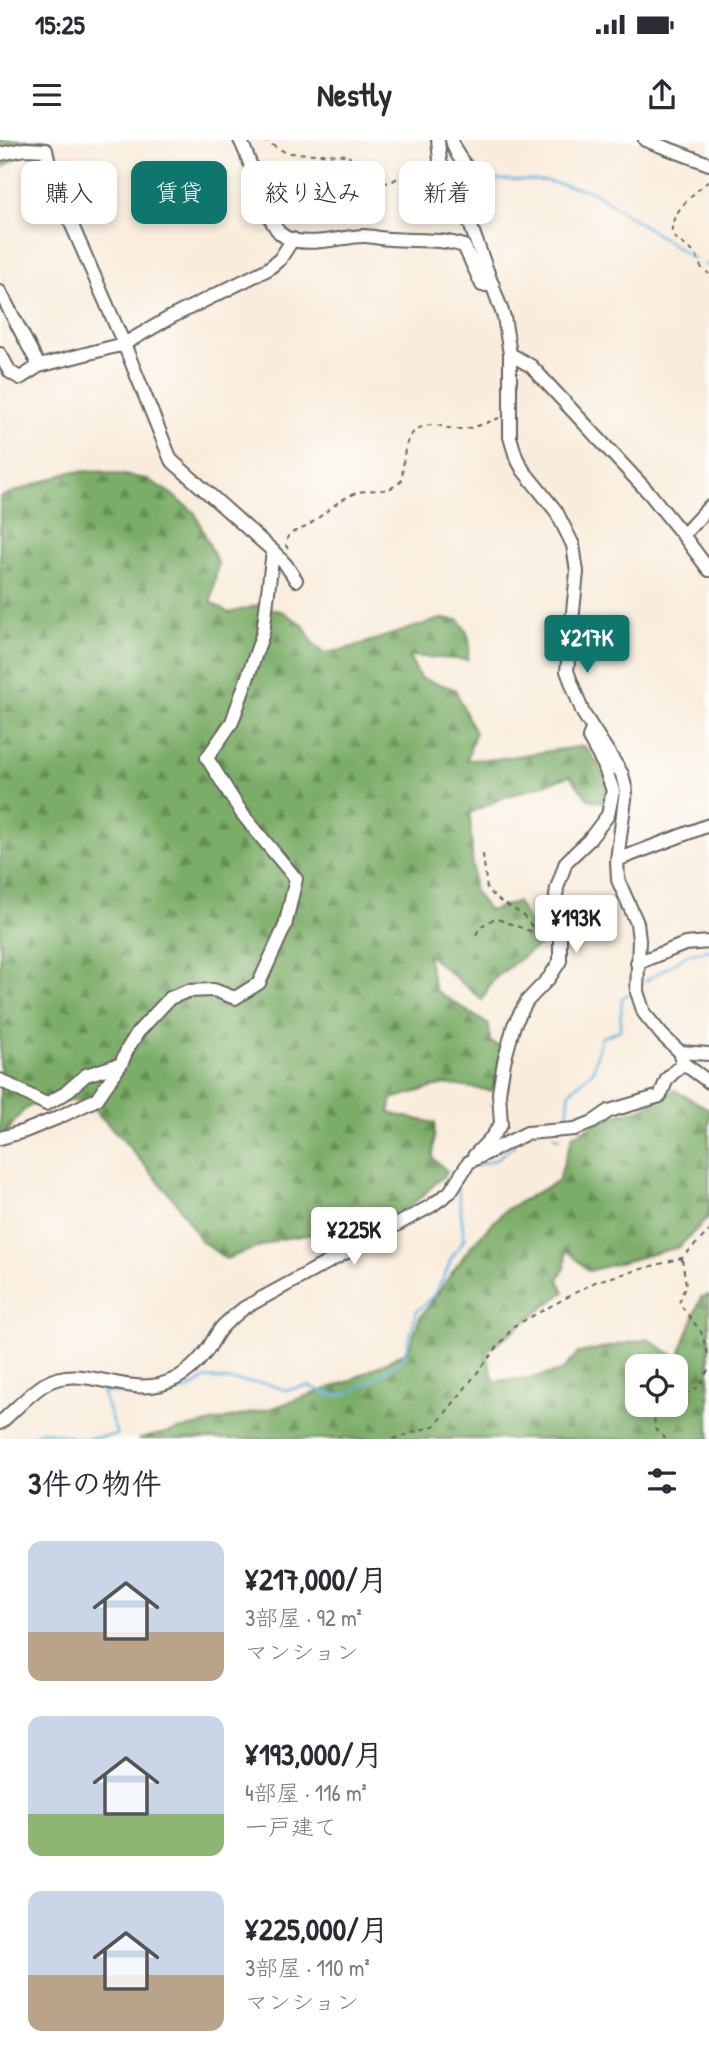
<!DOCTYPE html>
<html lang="ja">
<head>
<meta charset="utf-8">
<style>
  body { margin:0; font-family:"Patrick Hand","Klee One",sans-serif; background:#f2f2f3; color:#2b2b33; height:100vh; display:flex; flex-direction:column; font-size:26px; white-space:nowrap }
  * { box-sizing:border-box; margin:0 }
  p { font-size:23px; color:#7c7c81 }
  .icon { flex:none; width:38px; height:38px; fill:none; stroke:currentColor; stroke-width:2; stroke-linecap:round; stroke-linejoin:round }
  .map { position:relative; height:1299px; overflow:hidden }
  .side { display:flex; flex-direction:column; background:#fff; flex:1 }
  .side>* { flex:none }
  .top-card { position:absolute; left:21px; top:21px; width:668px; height:63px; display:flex; gap:14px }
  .fabs { position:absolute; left:625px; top:1214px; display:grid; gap:14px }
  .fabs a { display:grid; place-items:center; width:63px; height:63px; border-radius:14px; background:#fff; box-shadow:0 4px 10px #0003; font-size:35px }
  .price { position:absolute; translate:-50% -60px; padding:0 16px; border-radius:7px; background:#fff; color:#222; font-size:23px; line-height:46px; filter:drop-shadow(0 2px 4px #0008) }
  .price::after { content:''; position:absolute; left:50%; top:42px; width:21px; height:16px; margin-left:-10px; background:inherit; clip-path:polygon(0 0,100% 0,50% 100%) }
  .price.on { background:#0f766e; color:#fff }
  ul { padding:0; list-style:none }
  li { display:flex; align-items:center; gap:21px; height:175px; padding:0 28px }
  li span { display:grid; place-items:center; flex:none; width:196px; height:140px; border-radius:14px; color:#555 }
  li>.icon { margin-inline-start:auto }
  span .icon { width:84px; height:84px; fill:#fffc; stroke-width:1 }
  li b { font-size:30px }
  h2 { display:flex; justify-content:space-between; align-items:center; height:84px; padding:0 28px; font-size:30px }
  .tag { padding:0 24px; border-radius:14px; background:#fff; box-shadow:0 4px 10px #0003; font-size:24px; line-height:63px }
  .tag.on { background:#0f766e; color:#fff }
  .status { display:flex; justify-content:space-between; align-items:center; height:49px; padding:0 35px; background:#fff; direction:ltr }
  .status svg { height:19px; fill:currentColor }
  header { display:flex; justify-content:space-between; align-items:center; height:91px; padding:0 28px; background:#fff; font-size:32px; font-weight:700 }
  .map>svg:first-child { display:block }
  .forest { fill:url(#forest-firs); stroke:#4c6442; stroke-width:2; fill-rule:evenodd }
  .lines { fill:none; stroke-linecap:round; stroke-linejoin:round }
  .stream { stroke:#66b5e0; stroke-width:2.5 }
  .minor-casing { stroke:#69655f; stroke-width:16 }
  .path { stroke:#69655f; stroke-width:2; stroke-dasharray:5 5; stroke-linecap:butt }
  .minor { stroke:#fff; stroke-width:12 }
</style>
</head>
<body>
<div class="status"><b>15:25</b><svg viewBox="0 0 49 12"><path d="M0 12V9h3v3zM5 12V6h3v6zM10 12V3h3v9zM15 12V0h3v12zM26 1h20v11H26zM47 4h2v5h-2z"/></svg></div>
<header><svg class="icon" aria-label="menu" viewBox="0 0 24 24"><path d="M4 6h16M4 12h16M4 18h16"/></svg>Nestly<svg class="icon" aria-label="share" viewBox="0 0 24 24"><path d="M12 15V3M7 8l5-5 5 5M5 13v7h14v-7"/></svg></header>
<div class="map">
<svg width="709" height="1299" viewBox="0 0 709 1299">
  <defs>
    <pattern id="forest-firs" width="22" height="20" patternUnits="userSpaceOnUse" patternTransform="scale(1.75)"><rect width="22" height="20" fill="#7bad68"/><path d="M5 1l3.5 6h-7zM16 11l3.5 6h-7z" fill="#648c55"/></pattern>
  </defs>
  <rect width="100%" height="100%" fill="#fdfcf7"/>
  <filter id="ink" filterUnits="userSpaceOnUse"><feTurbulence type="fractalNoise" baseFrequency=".0143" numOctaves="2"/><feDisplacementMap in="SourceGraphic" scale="14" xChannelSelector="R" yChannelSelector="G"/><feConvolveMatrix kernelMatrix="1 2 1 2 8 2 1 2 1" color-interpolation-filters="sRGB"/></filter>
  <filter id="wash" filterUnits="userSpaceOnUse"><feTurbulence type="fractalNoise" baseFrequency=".00686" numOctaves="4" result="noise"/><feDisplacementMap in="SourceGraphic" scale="28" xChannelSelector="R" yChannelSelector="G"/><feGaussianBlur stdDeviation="1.57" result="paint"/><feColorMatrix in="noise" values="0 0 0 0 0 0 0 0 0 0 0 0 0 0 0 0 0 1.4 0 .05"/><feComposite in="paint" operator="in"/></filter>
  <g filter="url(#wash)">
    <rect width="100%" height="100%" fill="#f9ecdc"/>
    <path class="forest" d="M0 0H45L0 29Z
      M98 331 147 339 170 353 195 373 218 424 211 462 229 473 259 465 283 472 303 485 313 503 324 513 346 509 440 479 459 480C470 494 472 504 467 520L409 516 420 538 455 549 475 593 467 620 495 619 584 606 597 622 608 645 606 663 588 659 570 636 502 658 470 673 474 751 489 771 517 762 541 804 514 823 492 841 482 860 427 814 435 850 489 885 490 902 504 908 493 951 445 944 392 959 389 973 435 983 433 1018 448 1032 414 1063 374 1089 364 1076 328 1092 280 1099 226 1119 200 1100 176 1062 124 1001 86 961C34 961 25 956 0 1007V357L70 332Z
      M674 950 709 969V1076L679 1107 589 1131 566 1110 565 1128 558 1139 564 1152 486 1212 494 1241 531 1238 562 1231 578 1213 648 1199 678 1218 701 1157 709 1155V1299H139L269 1269 347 1242 408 1211 419 1179 471 1106 505 1070 558 1041 573 995 612 976 640 969ZM637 1227H676V1265H637Z"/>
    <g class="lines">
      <path class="stream" d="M485 39 546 41 592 51 694 119
        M705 124 709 126
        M646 841 688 814 709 810
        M566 984 570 951 593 931 601 898 620 890 622 858 629 854
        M553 996 560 998
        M474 1026 495 1020 514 1006
        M26 1299 43 1291 82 1299 117 1295 102 1252 136 1255 188 1250 206 1238 267 1244 286 1250 308 1246 332 1255 347 1254 368 1243 403 1219 417 1171 433 1156 445 1135 451 1119 464 1099 458 1048"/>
    </g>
  </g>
  <g filter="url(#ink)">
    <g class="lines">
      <defs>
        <path id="minor" d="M240 0C254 25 262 74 280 93 298 111 342 96 364 96 372 96 381 99 390 99 416 101 440 98 464 106L482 145H493
          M438 0 440 21 444 33 470 84 504 177 510 214V297L516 317 523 330 556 371 573 405 577 432 567 531 583 573 622 634 626 651 617 720 618 740 637 783 639 800 637 852 644 873 662 895 680 912 683 923 709 942
          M452 0C455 16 467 27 477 38
          M645 0 709 24
          M46 10 53 42 124 204 171 320 273 411 286 425 296 440
          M0 14 25 9 46 10
          M0 152 39 226 124 204 171 177 268 129 280 119 293 99
          M0 214 10 232 20 238 39 226
          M510 214 531 226 650 354 683 395 709 367
          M683 395 709 430
          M617 720 709 685
          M637 823 685 804 709 802
          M680 912 709 914
          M0 940 46 964 64 954 86 935 121 924
          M0 998 25 991 57 978 97 959 121 924 128 908 138 892 170 858 188 851 214 850 235 858 259 843 285 786 296 739 243 675 207 618 232 582 263 493 273 411
          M474 1016 492 997 501 984 499 953 504 922 514 885 527 861 549 838 560 821V792L554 773 557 748 566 722 589 700 608 675 613 651 604 625 589 598 592 589
          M0 1283C14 1271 30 1253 45 1244 86 1220 130 1264 177 1238 188 1232 198 1222 205 1213 212 1204 216 1193 223 1186 230 1179 237 1174 244 1168L431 1066 450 1052 469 1022 527 993 575 989 593 982 609 971 660 956 667 939 683 923"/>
      </defs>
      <use href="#minor" class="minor-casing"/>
      <path class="path" d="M263 0 287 13 349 15 353 34 383 43 391 42 416 27 430 23
        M709 41C694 53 666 75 673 96L696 114 701 127 709 134
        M288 409 285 404 289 394C295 391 303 389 309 385 327 372 343 354 366 351 383 349 388 353 402 340 404 316 402 285 434 285 441 285 448 289 456 289 470 290 486 283 499 278
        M483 714 487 750 501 762 522 774 539 795 550 797
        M476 795 480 787 495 778 538 794
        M682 1119 686 1144 679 1163 701 1192 709 1217
        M676 1259 700 1246 709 1228
        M665 1265 654 1271 655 1289 666 1299
        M393 1299 436 1285 514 1186 597 1141 682 1118 709 1091"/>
      <use href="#minor" class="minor"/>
    </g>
  </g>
</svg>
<div class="fabs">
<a><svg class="icon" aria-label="locate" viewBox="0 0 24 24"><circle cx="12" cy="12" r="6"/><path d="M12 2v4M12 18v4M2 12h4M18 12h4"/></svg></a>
</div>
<b class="price on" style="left:587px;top:535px">¥217K</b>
<b class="price" style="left:576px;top:815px">¥193K</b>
<b class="price" style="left:354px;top:1127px">¥225K</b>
<div class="top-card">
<a class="tag">購入</a>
<a class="tag on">賃貸</a>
<a class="tag">絞り込み</a>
<a class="tag">新着</a>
</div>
</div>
<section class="side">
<h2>3件の物件<svg class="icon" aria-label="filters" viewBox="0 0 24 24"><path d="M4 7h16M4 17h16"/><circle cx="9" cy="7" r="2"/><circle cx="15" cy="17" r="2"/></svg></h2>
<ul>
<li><span style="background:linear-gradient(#c9d6e8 65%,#b9a48a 0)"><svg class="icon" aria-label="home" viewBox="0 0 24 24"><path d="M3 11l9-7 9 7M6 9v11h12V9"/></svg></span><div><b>¥217,000/月</b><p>3部屋 · 92 m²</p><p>マンション</p></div></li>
<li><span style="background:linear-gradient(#c9d6e8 70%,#8fb573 0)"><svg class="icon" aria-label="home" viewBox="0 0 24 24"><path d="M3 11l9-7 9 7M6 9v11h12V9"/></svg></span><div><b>¥193,000/月</b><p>4部屋 · 116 m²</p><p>一戸建て</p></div></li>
<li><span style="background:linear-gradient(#c9d6e8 60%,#b9a48a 0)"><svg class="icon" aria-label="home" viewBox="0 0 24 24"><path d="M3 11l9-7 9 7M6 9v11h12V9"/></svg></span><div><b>¥225,000/月</b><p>3部屋 · 110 m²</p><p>マンション</p></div></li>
</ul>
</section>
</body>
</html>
